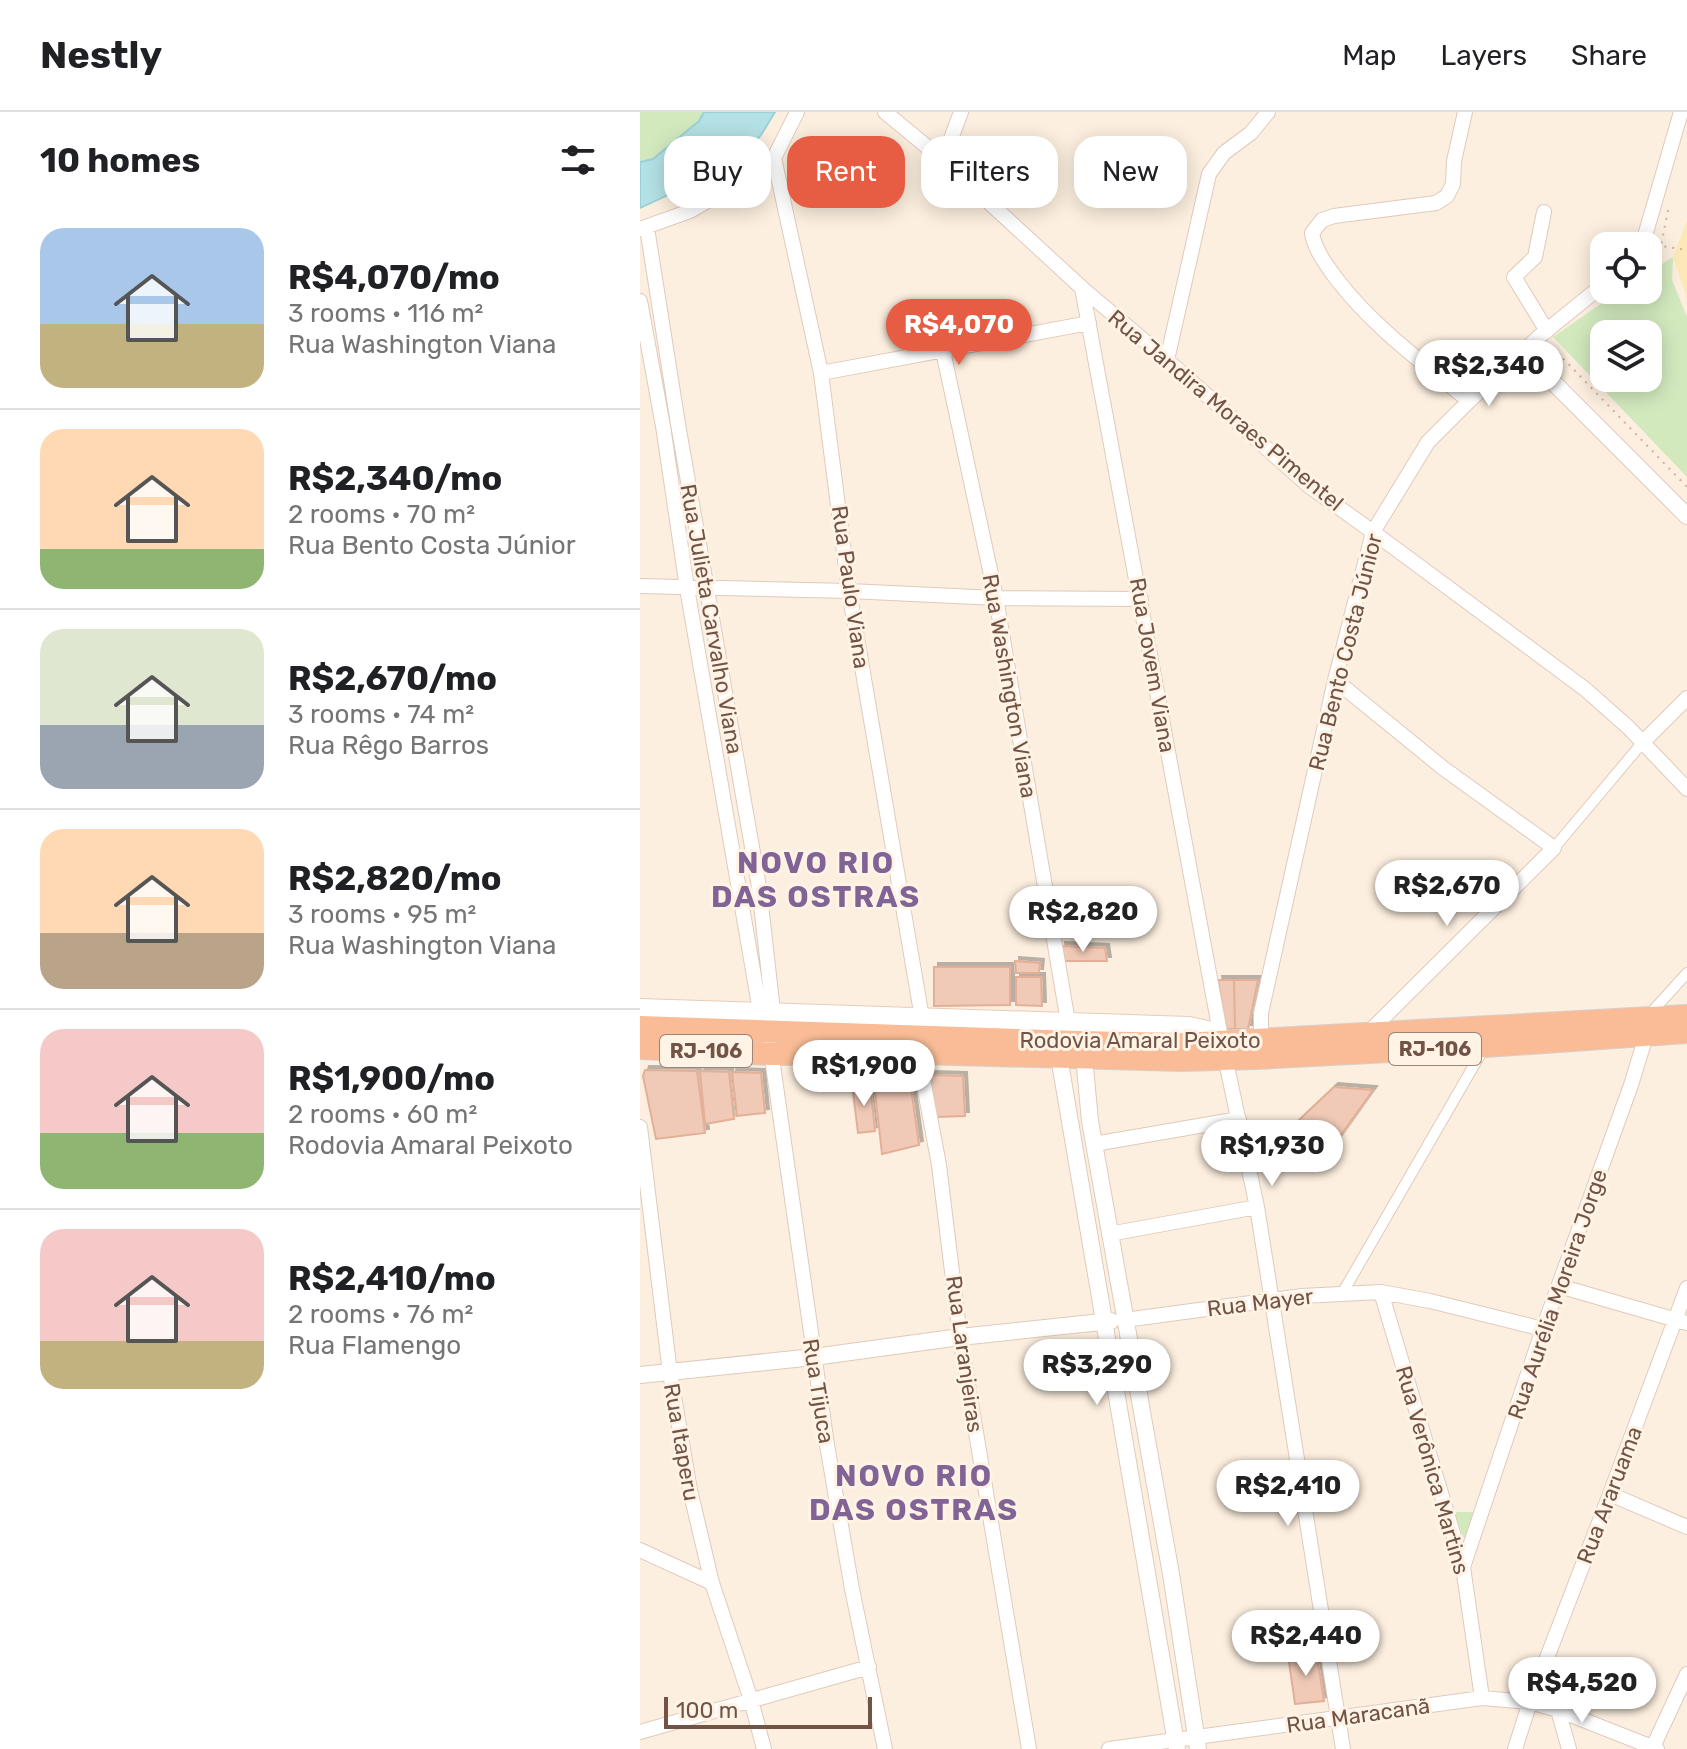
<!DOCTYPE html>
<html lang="en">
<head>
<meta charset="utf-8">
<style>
  body { margin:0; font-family:Rubik,sans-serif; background:#f6f6f6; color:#202124; height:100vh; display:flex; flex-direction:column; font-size:30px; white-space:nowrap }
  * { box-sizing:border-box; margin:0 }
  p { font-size:26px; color:#757577 }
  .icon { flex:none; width:44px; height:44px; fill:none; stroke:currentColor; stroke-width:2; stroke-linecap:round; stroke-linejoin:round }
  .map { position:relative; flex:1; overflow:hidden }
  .drawer { display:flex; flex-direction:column; background:#fff; width:640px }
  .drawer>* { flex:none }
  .top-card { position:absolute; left:24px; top:24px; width:760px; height:72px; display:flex; gap:16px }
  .tools { position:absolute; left:950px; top:120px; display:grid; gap:16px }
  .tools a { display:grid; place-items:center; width:72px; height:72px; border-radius:16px; background:#fff; box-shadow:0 4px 20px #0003; font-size:40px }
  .scale { position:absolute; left:24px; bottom:20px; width:208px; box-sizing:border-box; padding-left:8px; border:4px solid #725447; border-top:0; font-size:22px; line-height:28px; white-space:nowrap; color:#725447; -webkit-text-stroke:6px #fff3e5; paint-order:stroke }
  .price { position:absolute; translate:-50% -68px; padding:0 18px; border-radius:28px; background:#fff; color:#222; font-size:26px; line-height:52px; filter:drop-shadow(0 2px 4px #0008) }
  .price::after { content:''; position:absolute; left:50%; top:48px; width:24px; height:18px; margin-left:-12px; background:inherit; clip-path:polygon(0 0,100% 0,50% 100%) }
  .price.active { background:#e75d43; color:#fff }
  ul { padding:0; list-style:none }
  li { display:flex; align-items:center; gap:24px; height:200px; padding:0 40px }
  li+li { border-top:2px solid #e0e0e0 }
  li span { display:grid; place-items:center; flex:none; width:224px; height:160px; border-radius:24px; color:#555 }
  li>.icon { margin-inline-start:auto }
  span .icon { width:96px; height:96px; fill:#fffc; stroke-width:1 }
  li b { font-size:34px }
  h2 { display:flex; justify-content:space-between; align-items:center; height:96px; padding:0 40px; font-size:34px }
  .pill { padding:0 28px; border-radius:24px; background:#fff; box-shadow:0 4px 20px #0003; font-size:28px; line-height:72px }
  .pill.active { background:#e75d43; color:#fff }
  header { display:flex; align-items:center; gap:48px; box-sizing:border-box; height:112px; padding:0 40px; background:#fff; border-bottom:2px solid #e0e0e0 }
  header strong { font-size:38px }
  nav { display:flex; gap:44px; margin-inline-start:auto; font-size:28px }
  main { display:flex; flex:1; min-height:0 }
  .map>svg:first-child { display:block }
  .green { fill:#d2e9be; fill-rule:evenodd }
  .sand { fill:#fce9b9 }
  .water { fill:#b4e1e5; stroke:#9bd1d6; stroke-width:2 }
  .building { fill:#f1cab7; stroke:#e4af97; stroke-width:2; filter:url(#shadow) }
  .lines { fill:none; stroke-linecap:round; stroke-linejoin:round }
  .pedestrian-casing { stroke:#e0cabb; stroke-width:12 }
  .minor-casing { stroke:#e0cabb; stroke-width:16 }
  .tertiary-casing { stroke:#e0cabb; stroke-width:18 }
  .secondary-casing { stroke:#e7cdbb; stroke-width:20 }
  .trunk-casing { stroke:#d8cfcb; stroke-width:24 }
  .path { stroke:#d5ae9b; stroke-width:2; stroke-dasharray:2 6; stroke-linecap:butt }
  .pedestrian { stroke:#fff; stroke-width:10 }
  .minor { stroke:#fff; stroke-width:14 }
  .tertiary { stroke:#fff; stroke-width:16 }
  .secondary { stroke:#fff; stroke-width:18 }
  .trunk { stroke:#f9bc96; stroke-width:22 }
  .labels { text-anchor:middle; stroke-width:6; stroke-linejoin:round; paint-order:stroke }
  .shield { fill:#fff3e5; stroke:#9c8476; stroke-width:2 }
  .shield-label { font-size:20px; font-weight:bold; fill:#725447 }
  .street-label { font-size:22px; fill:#725447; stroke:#fff3e5 }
  .district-label { font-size:30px; font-weight:bold; letter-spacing:2px; fill:#816395; stroke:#fff3e5 }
</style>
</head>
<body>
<header>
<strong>Nestly</strong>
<nav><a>Map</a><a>Layers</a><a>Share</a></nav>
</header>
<main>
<section class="drawer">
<h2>10 homes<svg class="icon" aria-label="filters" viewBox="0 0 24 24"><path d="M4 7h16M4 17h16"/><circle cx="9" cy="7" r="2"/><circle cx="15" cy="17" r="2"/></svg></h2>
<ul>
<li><span style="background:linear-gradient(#a9c7e8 60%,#c2b280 0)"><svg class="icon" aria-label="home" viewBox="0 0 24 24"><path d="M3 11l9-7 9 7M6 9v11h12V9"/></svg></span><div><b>R$4,070/mo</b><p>3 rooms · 116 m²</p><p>Rua Washington Viana</p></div></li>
<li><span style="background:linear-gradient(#ffd9b3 75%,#8fb573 0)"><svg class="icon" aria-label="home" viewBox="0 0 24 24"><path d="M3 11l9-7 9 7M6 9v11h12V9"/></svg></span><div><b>R$2,340/mo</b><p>2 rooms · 70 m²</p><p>Rua Bento Costa Júnior</p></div></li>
<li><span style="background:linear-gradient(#dfe7d0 60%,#9aa5b1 0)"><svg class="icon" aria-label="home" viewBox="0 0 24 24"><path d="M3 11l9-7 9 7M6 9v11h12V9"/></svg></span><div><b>R$2,670/mo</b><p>3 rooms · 74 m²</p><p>Rua Rêgo Barros</p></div></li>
<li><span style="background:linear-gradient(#ffd9b3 65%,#b9a48a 0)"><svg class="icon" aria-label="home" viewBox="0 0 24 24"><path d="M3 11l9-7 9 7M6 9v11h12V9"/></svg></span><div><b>R$2,820/mo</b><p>3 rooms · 95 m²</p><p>Rua Washington Viana</p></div></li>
<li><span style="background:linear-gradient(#f6c9c9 65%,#8fb573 0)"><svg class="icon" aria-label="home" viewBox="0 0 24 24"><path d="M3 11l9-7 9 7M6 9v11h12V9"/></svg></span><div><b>R$1,900/mo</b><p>2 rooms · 60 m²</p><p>Rodovia Amaral Peixoto</p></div></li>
<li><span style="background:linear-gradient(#f6c9c9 70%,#c2b280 0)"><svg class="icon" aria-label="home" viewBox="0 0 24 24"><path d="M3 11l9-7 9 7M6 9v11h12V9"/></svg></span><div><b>R$2,410/mo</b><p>2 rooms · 76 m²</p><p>Rua Flamengo</p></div></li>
</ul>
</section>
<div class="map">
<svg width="1047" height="1637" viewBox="0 0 1047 1637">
  <defs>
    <filter id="shadow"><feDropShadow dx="4" dy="-4" stdDeviation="0" flood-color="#0004"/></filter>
  </defs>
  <rect width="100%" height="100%" fill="#fcefdf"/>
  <path class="green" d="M0 0H64L59 9 13 48 0 50Z
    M1033 145 1032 168 1047 205V365L913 225 981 178H1008V161ZM1008 222V266H964V222Z
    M814 1400H835L824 1427Z"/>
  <path class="sand" d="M1047 109V187L1033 145Z"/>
  <path class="water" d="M64 0H135L121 23 109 37 91 54 0 96V50L13 47 59 9Z"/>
  <path class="building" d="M421 834 465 836 467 849H423Z
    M375 849 400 851 399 861H376Z
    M294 855H370V893L294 894Z
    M376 865H401L402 894 376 893Z
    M578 868H594L595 917H586Z
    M594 868H618L608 917H595Z
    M5 958 57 959 65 1021 16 1027 3 964Z
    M60 959 89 960 94 1007 65 1012Z
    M92 960 121 961 125 1001 97 1004Z
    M289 963 323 964 325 1004 296 1005Z
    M230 971 235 1019 218 1021 212 972Z
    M694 975 733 978 678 1055 656 1059 654 1039H666V1047L674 1044 681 1030 662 1018 658 1009Z
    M271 976 279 1033 242 1042 235 979Z
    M676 1539 684 1589 655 1592 648 1543Z"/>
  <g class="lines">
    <defs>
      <path id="pedestrian" d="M914 736 1003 630
        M1008 904 1047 861
        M703 1180 844 936"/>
      <path id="minor" d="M245 0 303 48 442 176 527 248 669 374 733 420 945 577 989 616 1047 677
        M825 0 814 49 813 72 807 84 796 91 694 104 682 108 672 121C675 138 685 151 695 165 733 215 781 249 829 289
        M134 46 181 261 209 479 282 906
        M303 48 321 0
        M904 100 895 145 874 165 907 219
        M7 116 38 312 119 775 133 899
        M0 117 50 99 90 76 134 46 157 0
        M1002 134 1041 0
        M442 176 582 931 617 1095 703 1637
        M0 189 23 314 47 476 120 899
        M303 239 356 486 428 910
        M527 248 569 62 584 41 611 21 628 0
        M181 261 449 211
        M0 474 209 479 356 486 501 487
        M695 568 803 656 914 736 727 922
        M1003 630 1047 586
        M128 918 187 1333 212 1477 245 1637
        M628 935 621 916V901L695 568 733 420 788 330 829 289 901 223 964 172
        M278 941 299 1053 320 1225 389 1637
        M0 1015 30 1261 50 1378 72 1471 111 1588 124 1637
        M454 1032 599 1007
        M469 1122 617 1095
        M919 1174 1047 1211
        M741 1180 823 1455 842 1586
        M485 1208 662 1184 741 1180 790 1189 903 1217
        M970 1382 1047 1415
        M0 1438 72 1471
        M823 1455 903 1217 991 973 1006 924 1005 918
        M918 1598 929 1637
        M0 1620 229 1555
        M1013 1635 1047 1562
        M469 1637 842 1586 890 1590 918 1598 1017 1637
        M875 1637 890 1590 970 1382 1047 1176"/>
      <path id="tertiary" d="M883 240 1047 404
        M419 945 537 1637
        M444 945 450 1009 531 1462 558 1637
        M0 1263 174 1245 320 1225 471 1209"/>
      <path id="secondary" d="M0 896 549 914 568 918 582 931"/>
      <path id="trunk" d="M0 915 435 930 543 932 1047 904
        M0 936 132 942 278 941 541 948 615 946 846 934 1047 920"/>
    </defs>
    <use href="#pedestrian" class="pedestrian-casing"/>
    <use href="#minor" class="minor-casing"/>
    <use href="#tertiary" class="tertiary-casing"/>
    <use href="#secondary" class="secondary-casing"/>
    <use href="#trunk" class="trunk-casing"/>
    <path class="path" d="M1028 98 1021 134 1047 138
      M912 235 1047 375"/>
    <use href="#pedestrian" class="pedestrian"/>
    <use href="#minor" class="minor"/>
    <use href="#tertiary" class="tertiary"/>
    <use href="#secondary" class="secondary"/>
    <use href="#trunk" class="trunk"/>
  </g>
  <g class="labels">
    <g class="shield">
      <rect x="749" y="921" width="92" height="32" rx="6"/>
      <rect x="20" y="923" width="92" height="32" rx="6"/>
    </g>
    <g class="shield-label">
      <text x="795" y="944">RJ-106</text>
      <text x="66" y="946">RJ-106</text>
    </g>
    <g class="street-label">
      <text transform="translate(586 298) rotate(40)" y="8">Rua Jandira Moraes Pimentel</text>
      <text transform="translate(211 475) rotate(82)" y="8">Rua Paulo Viana</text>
      <text transform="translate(72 507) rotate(80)" y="8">Rua Julieta Carvalho Viana</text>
      <text transform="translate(705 540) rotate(-76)" y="8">Rua Bento Costa Júnior</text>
      <text transform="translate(513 553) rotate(80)" y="8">Rua Jovem Viana</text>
      <text transform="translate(370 574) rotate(80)" y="8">Rua Washington Viana</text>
      <text x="500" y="936">Rodovia Amaral Peixoto</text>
      <text transform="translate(917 1182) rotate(-71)" y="8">Rua Aurélia Moreira Jorge</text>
      <text transform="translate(620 1190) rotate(-7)" y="8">Rua Mayer</text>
      <text transform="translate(325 1242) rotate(82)" y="8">Rua Laranjeiras</text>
      <text transform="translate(179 1279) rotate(81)" y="8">Rua Tijuca</text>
      <text transform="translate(42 1330) rotate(80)" y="8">Rua Itaperu</text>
      <text transform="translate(793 1358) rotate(74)" y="8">Rua Verônica Martins</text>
      <text transform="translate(969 1383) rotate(-69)" y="8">Rua Araruama</text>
      <text transform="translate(718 1603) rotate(-8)" y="8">Rua Maracanã</text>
    </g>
    <g class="district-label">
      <text x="176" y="761">NOVO RIO<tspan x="176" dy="34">DAS OSTRAS</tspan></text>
      <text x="274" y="1374">NOVO RIO<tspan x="274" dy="34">DAS OSTRAS</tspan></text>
    </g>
  </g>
</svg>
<div class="tools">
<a><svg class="icon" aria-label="locate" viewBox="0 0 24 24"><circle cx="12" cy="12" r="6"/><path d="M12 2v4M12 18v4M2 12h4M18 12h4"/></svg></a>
<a><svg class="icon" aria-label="layers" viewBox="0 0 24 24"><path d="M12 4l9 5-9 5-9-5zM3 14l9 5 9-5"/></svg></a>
</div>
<div class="scale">100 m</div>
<b class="price active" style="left:319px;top:255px">R$4,070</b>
<b class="price" style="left:849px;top:296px">R$2,340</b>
<b class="price" style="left:807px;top:816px">R$2,670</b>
<b class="price" style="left:443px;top:842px">R$2,820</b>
<b class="price" style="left:224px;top:996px">R$1,900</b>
<b class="price" style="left:632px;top:1076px">R$1,930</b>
<b class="price" style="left:457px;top:1295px">R$3,290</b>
<b class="price" style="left:648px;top:1416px">R$2,410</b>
<b class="price" style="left:666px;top:1566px">R$2,440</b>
<b class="price" style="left:942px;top:1613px">R$4,520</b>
<div class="top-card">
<a class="pill">Buy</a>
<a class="pill active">Rent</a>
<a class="pill">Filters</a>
<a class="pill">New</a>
</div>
</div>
</main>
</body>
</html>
